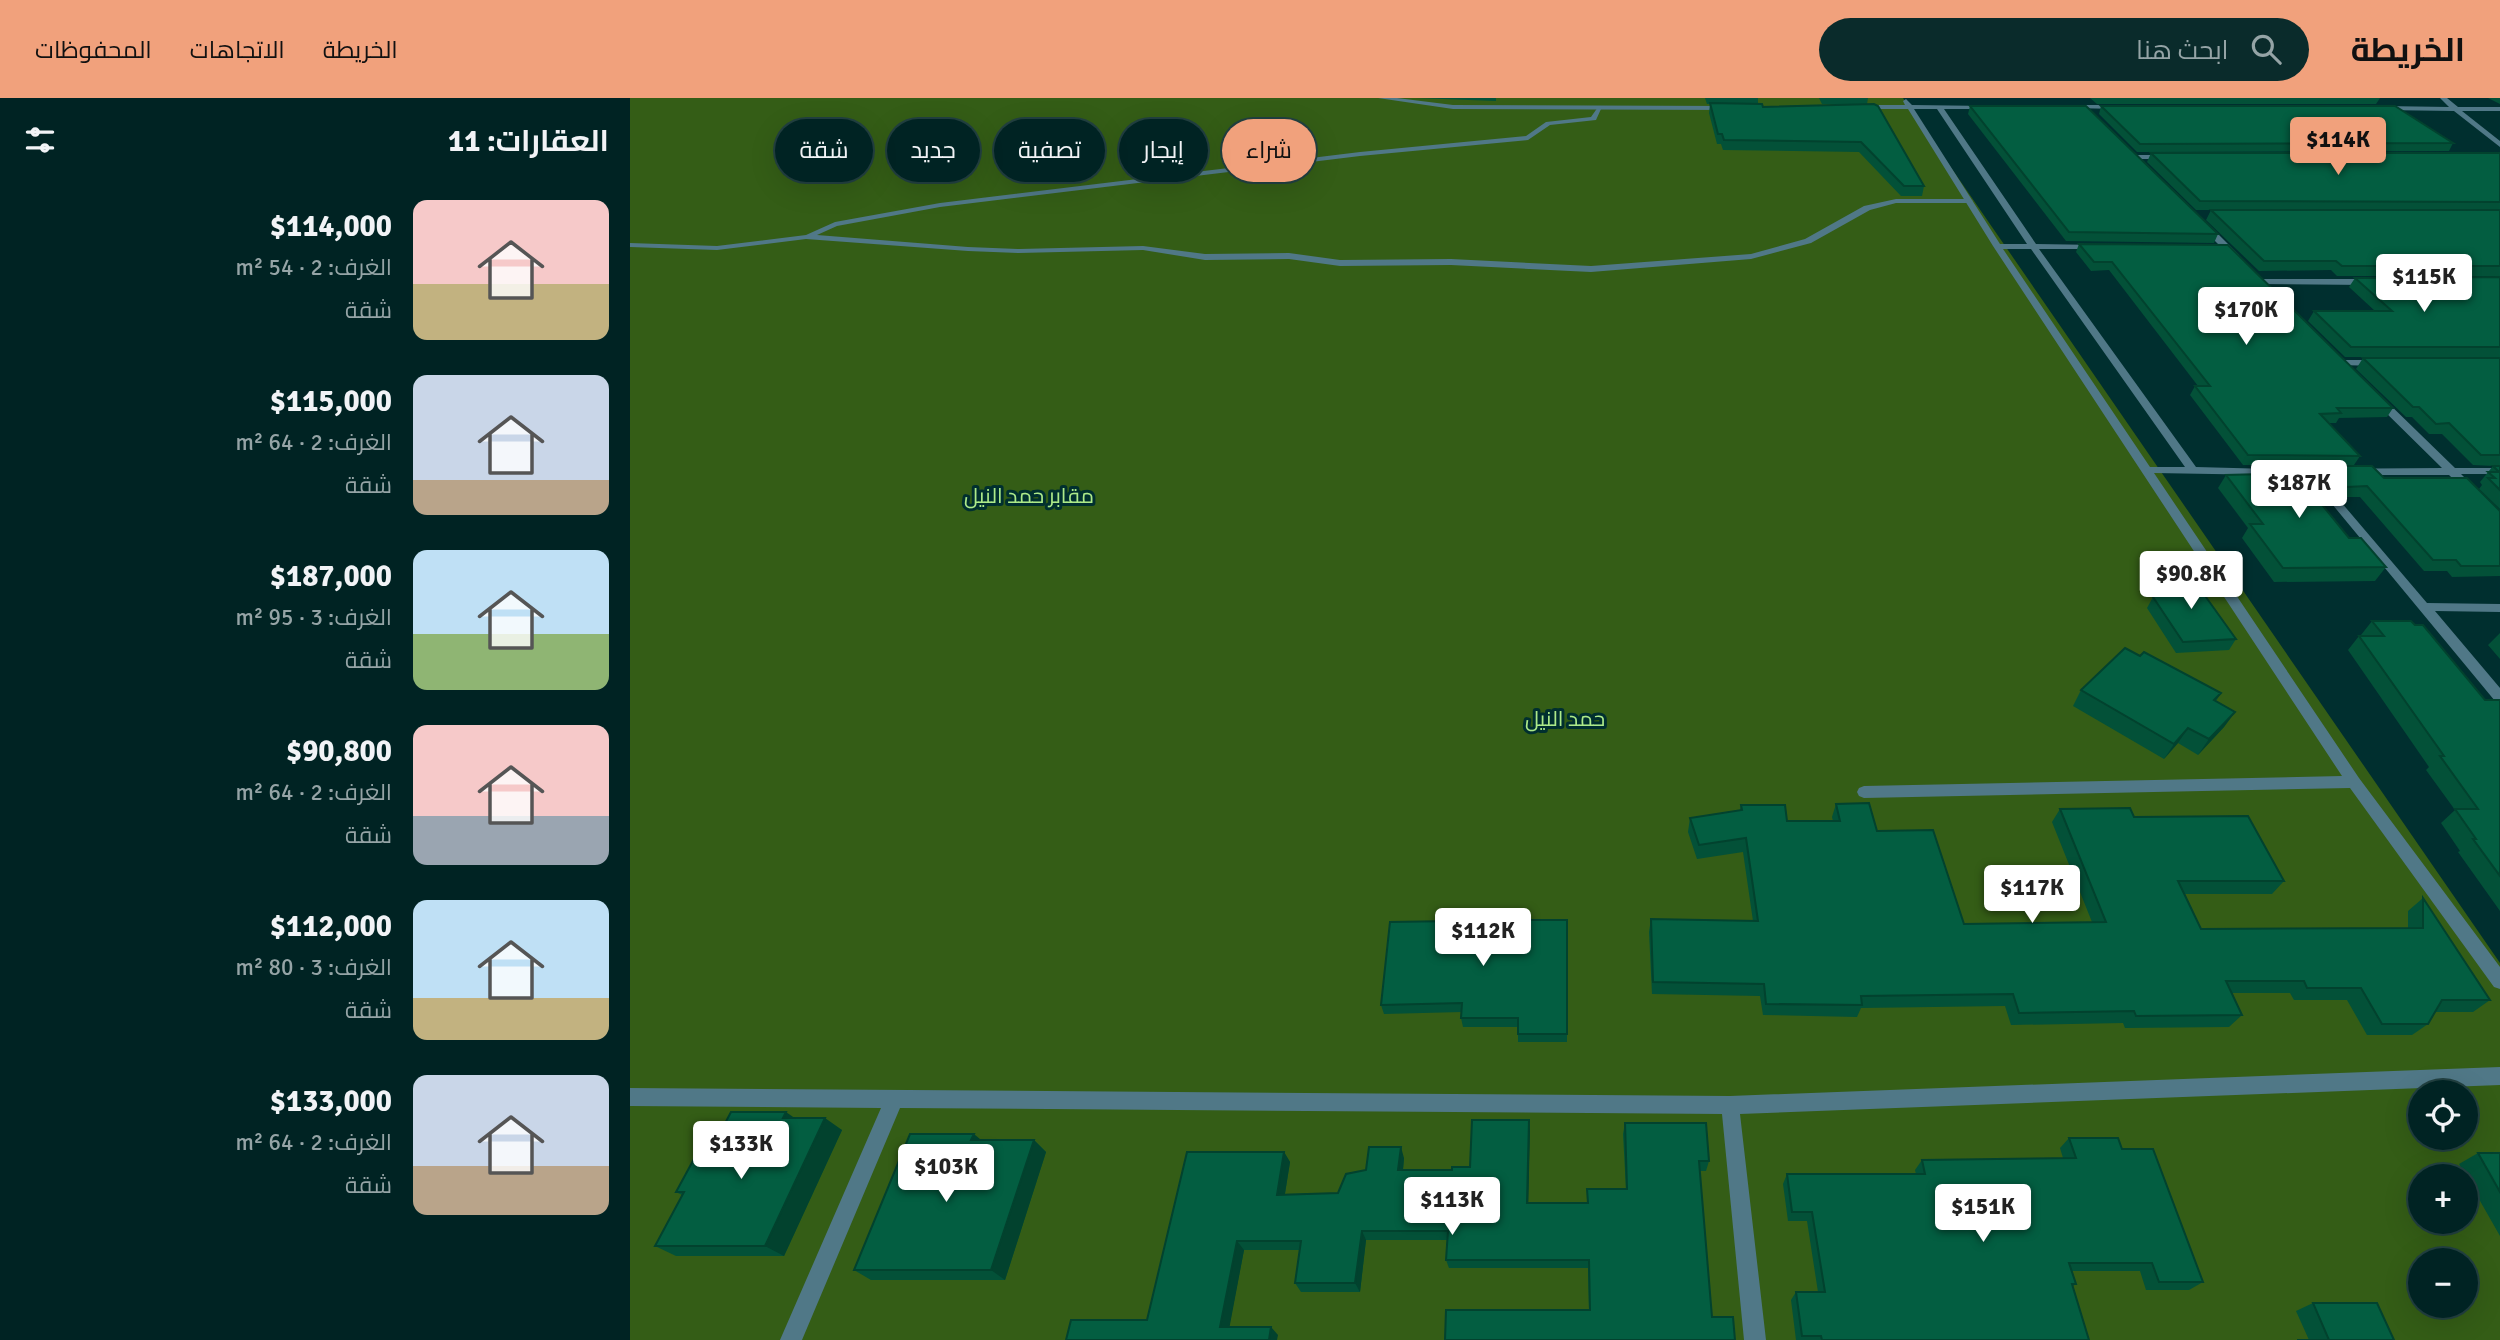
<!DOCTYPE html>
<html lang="ar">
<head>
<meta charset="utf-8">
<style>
  body { margin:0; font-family:Signika,Cairo,sans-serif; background:#0a2b2b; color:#f1f3f6; direction:rtl; height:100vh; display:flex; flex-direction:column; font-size:26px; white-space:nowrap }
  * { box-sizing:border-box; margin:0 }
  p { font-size:23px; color:#95a4a6 }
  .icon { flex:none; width:38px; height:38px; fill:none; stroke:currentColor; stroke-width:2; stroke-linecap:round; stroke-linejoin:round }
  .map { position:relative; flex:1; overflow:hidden; direction:ltr }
  .drawer { display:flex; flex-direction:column; background:#002323; width:630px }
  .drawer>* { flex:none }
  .guide { position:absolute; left:21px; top:21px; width:665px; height:63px; direction:rtl; display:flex; gap:14px }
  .fabs { position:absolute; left:1778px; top:982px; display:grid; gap:14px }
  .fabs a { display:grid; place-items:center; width:70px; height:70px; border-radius:50%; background:#002323; box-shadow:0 7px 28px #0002,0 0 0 2px #224041; font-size:35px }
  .price { position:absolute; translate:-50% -60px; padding:0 16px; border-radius:7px; background:#fff; color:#222; font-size:23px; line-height:46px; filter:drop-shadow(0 2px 4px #0008) }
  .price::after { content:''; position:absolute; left:50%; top:42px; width:21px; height:16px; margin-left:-10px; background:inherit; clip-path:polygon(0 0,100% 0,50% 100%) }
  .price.on { background:#f1a17c; color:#111 }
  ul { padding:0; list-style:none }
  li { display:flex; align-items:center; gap:21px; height:175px; padding:0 21px }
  li span { display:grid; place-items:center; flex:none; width:196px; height:140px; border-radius:14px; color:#555 }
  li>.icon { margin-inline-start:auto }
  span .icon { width:84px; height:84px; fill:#fffc; stroke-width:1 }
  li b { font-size:30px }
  h2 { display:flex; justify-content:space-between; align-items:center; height:84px; padding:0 21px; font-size:30px }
  .pill { padding:0 24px; border-radius:32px; background:#002323; box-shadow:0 7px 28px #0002,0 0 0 2px #224041; font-size:24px; line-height:63px }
  .pill.on { background:#f1a17c; color:#111 }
  header { display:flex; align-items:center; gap:42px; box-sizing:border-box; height:98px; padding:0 35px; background:#f1a17c; color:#111 }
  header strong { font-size:33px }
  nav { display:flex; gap:38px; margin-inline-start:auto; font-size:24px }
  .search { width:490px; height:63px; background:#0a2b2b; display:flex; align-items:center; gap:18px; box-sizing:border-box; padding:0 24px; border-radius:38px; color:#95a4a6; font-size:26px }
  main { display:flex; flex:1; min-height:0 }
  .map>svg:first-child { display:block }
  .green { fill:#345d16; fill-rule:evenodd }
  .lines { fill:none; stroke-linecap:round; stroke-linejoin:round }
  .lane { fill:#507887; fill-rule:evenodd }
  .street { fill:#507887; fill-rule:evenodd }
  .wall { fill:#035138 }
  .shaded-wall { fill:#02422e }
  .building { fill:#035e41; stroke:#02422e; stroke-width:2 }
  .labels { text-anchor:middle; stroke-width:6; stroke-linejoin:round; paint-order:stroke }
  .park-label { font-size:21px; fill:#adea89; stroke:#002f2f }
</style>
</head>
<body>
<header>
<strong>الخريطة</strong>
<div class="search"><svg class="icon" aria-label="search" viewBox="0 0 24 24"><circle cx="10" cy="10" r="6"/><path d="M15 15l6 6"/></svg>ابحث هنا</div>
<nav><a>الخريطة</a><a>الاتجاهات</a><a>المحفوظات</a></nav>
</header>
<main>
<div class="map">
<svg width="1870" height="1242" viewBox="0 0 1870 1242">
  <rect width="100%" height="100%" fill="#002f2f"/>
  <path class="green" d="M0 0H1273L1870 865V1242H0ZM1790 994H1836V1040H1790ZM1790 1078H1836V1124H1790ZM1790 1162H1836V1208H1790Z"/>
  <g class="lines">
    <path class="lane" d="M968 9 971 11 966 22 920 27 898 42 730 58 310 109 207 128 187 137 338 149 389 151 513 148 575 156 659 155 710 162 821 161 961 168 1121 156 1175 141 1234 108 1266 101H1339L1343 103 1339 105H1266L1240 112 1181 145 1121 161 961 174 821 167 710 168 659 161 575 162 513 152 389 155 338 153 176 141 87 152 0 149V145L87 148 176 137 205 124 310 105 730 54 896 38 916 24 961 19Z"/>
    <path class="street" d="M748 0H767L823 7 1099 8 1102 10 1099 12 823 11Z
      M1810 0H1817L1828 9H1870V13H1832L1870 43V49L1824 13 1752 12 1749 10 1752 8 1819 9Z
      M1276 1 1282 7 1360 8 1358 11H1314L1406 146 1469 147V151H1409L1566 369 1641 371 1647 374 1641 377 1524 375 1729 680 1870 869V891L1864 889 1720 690 1234 700 1229 698 1227 694 1229 690 1234 688 1712 678 1363 148 1278 11H1231L1228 9 1231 7H1275L1273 3ZM1284 11H1307L1397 146H1370ZM1373 151H1401L1555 369H1520Z
      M1441 7H1491L1494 9 1491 11 1439 10Z
      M1506 57H1536L1540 59 1536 61H1503Z
      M1570 124H1576L1609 157V161H1603L1570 128Z
      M1632 181H1739L1743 184 1739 187 1629 186 1628 184Z
      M1712 262H1749L1754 265 1749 268 1709 267V263Z
      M1749 299 1753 300 1825 370H1870V376H1831L1848 393 1842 396 1838 395 1819 377H1688L1797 505 1870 506V514L1805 513 1870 590V604L1865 603 1678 377 1668 376 1666 374 1672 371 1812 370 1745 304V300Z
      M1870 969V987L1110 1016 1136 1242H1114L1092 1016 270 1010 172 1242H150L251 1010 0 1008V990L1100 998Z"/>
  </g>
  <path class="wall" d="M786 0H866V3Z
    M1075 0H1128V6L1133 9 1229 6H1192L1189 0H1238L1237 6 1294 88 1292 98H1271L1229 54 1093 52 1091 46H1087L1079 15 1080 6H1077Z
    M1460 0H1750L1746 6H1467Z
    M1858 0H1870V6Z
    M1340 8 1588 136 1584 145 1436 143 1338 16Z
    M1471 8 1823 45 1819 53 1507 54 1469 16Z
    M1521 55H1870V178H1707L1701 172 1629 173 1576 122 1581 112H1566L1517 64Z
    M1449 146 1763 310 1757 319 1709 320 1706 325H1698L1730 358 1724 367H1683L1692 377 1699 368 1754 380 1870 413V478L1822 479 1817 473H1794L1730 399H1710L1699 387 1691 400H1686L1719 440 1756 469 1745 483 1644 484 1612 440 1618 430 1588 390 1596 377 1623 376 1628 367H1613L1560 297 1565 288H1568L1479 172 1461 173 1446 154Z
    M1870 179V259H1715L1678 223 1684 213H1745L1719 189 1725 180Z
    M1733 260H1870V411L1849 391 1852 387 1850 384 1863 368H1864L1843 367 1812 336H1799L1782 319H1776L1726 271Z
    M1523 499 1606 541 1599 552 1546 555 1517 510Z
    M1742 523 1855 602H1870V813L1828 754 1830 753 1811 725 1825 712 1796 672 1799 669 1718 552 1729 538H1732L1731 537Z
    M1870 535V561L1858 547Z
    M1510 558 1591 595 1586 603 1605 614 1594 629 1568 657 1548 645 1534 661 1443 608 1451 592Z
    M1206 706 1247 733 1334 826 1462 824 1422 724 1430 711 1504 719 1654 783 1642 796H1555L1571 831 1778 830V813L1793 800 1860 902 1843 914H1805L1798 926 1782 937H1737L1717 902H1664L1660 895H1601L1612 917 1599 929 1495 930 1493 925 1381 927 1375 908 1231 910 1227 919 1133 917 1130 898 1022 896 1019 834 1021 821 1123 823 1113 754 1067 761 1058 734 1060 720 1110 712 1111 707 1157 723H1203L1202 719Z
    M875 822H937V944H888V929H833L831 920 832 914 754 916 751 907Z
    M164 1020 212 1032 154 1158H46L25 1148 52 1097 46 1094 83 1048Z
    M899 1022 898 1105H957V1091H996L993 1036 995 1025 1079 1063 1076 1073H1069L1082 1219 1105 1242 959 1212 958 1170H819L816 1162 817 1142H736L730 1194H671L665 1185 670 1152H614L599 1229 648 1237 517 1222 654 1054 660 1064 655 1096 708 1095 736 1072 774 1060 773 1072H822L840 1069Z
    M1439 1040 1492 1051 1573 1184 1559 1192H1516L1510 1173H1442L1446 1186 1443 1188 1459 1242H1166L1161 1202 1166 1194H1188L1177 1123H1158L1153 1086 1157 1076H1286L1285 1072 1292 1062 1433 1060 1430 1050Z
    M351 1042H404L416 1054 375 1182H241L224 1172Z
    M1848 1055H1870V1138L1829 1066Z
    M1683 1205 1764 1242H1666H1679L1666 1213Z"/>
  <path class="shaded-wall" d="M1605 614 1594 629 1568 657 1579 641Z
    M1558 630 1548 645 1534 661 1544 646Z
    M156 1014 173 1026 153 1020Z
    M195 1020 212 1032 154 1158 135 1148Z
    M899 1022 900 1033 898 1115 897 1105Z
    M344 1036 357 1047 341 1042Z
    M404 1042 416 1054 375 1182 361 1172Z
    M771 1049 774 1060 772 1082 768 1072Z
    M654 1054 660 1064 653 1107 647 1097Z
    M732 1133 736 1142 730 1194 725 1185Z
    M607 1143 614 1152 598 1237 590 1229Z
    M641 1229 648 1237 647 1242H639Z"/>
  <path class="building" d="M1080 5 1132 6 1133 9 1244 6 1248 8 1294 88H1274L1231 44 1094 42 1092 36H1088Z
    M1340 8H1456L1588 136 1439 134Z
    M1471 8H1765L1823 45 1510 46Z
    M1521 55H1870V104L1570 103Z
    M1581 112H1870V168H1712L1706 163H1634Z
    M1449 146 1598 147 1763 310H1707L1711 315 1690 316 1730 358 1618 357 1565 288H1580L1482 164H1464Z
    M1870 179V249H1721L1684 213H1762L1725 180Z
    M1733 260H1870V357H1851L1819 325 1806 326 1789 309H1783Z
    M1629 365H1682L1700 386 1676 387 1719 440H1731L1756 469 1653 470 1620 426H1633L1596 377 1634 376 1631 372H1635Z
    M1699 368H1742L1754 380H1837L1870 413V468H1831L1826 462H1803L1737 388 1717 389Z
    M1863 368H1870V392L1858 380H1865L1858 374H1869Z
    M1558 474 1606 541 1553 544 1523 499 1543 475Z
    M1742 523H1781L1785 527H1793L1855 602H1870V778L1843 741H1846L1825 711H1848L1810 658H1814L1729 538H1754Z
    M1495 550 1510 558 1514 554 1591 595 1584 602 1605 614 1579 641 1558 630 1544 646 1451 592Z
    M1239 705 1247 733 1303 732 1334 826 1476 824 1430 711 1500 710 1504 719 1618 718 1654 783H1548L1571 831 1793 830V800L1860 902H1812L1798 926H1752L1731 890H1677L1674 883H1596L1612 917 1506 918 1504 913 1389 915 1383 896 1231 898 1232 907 1136 906 1134 886 1023 884 1021 821 1128 823 1116 740 1069 747 1060 720 1112 712 1111 707H1155L1157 723H1210L1206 706Z
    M823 813 874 814 873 822H937V936H888V920H831L832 905 751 907 760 824 822 823Z
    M101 1014H156L153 1020H195L135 1148H25L54 1094H46L71 1048H83Z
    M842 1022H899L897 1105H958L957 1091H997L995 1025H1076L1079 1063H1069L1082 1219H1103L1105 1242H815L816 1212H960L959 1162H816L818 1133H732L725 1185H665L671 1143H607L590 1229H641L639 1242H436L441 1222H517L557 1054H654L647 1097 708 1095 716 1076 736 1072 739 1049H771L768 1072H822V1069H840Z
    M280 1036H344L341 1042H404L361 1172H224Z
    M1439 1040H1488L1492 1051H1523L1573 1184H1529L1522 1165H1439L1446 1186H1442L1459 1242H1192L1191 1238H1172L1166 1194H1195L1182 1114H1162L1157 1076H1295L1292 1062 1446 1060Z
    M1848 1055H1870V1094Z
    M1683 1205H1747L1764 1242H1667H1699Z"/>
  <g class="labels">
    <g class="park-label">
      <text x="399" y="405">مقابر حمد النيل</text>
      <text x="935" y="628">حمد النيل</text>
    </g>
  </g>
</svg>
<div class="fabs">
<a><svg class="icon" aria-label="locate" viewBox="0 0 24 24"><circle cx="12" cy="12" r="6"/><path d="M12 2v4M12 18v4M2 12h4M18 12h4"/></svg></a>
<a>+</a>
<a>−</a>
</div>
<b class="price on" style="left:1708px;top:79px">$114K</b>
<b class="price" style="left:1794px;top:216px">$115K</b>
<b class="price" style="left:1616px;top:249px">$170K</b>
<b class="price" style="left:1669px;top:422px">$187K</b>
<b class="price" style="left:1561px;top:513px">$90.8K</b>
<b class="price" style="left:1402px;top:827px">$117K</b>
<b class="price" style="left:853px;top:870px">$112K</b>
<b class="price" style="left:111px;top:1083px">$133K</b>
<b class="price" style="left:316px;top:1106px">$103K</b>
<b class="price" style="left:822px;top:1139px">$113K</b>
<b class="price" style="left:1353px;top:1146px">$151K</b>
<div class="guide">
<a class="pill on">شراء</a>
<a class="pill">إيجار</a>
<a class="pill">تصفية</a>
<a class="pill">جديد</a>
<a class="pill">شقة</a>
</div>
</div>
<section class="drawer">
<h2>العقارات: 11<svg class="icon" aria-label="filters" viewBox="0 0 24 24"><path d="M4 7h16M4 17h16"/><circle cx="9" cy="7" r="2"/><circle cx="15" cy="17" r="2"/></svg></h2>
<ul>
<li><span style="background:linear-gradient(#f6c9c9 60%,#c2b280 0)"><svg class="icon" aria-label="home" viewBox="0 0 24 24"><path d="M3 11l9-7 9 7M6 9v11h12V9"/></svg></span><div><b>$114,000</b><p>الغرف: 2 · 54 m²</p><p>شقة</p></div></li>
<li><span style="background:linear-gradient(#c9d6e8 75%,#b9a48a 0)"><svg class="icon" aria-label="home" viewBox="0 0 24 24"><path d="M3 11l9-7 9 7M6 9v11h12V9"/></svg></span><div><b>$115,000</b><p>الغرف: 2 · 64 m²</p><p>شقة</p></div></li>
<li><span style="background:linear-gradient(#bfe0f5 60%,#8fb573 0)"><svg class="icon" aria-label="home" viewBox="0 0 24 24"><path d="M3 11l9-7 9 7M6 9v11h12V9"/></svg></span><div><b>$187,000</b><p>الغرف: 3 · 95 m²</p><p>شقة</p></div></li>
<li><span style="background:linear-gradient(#f6c9c9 65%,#9aa5b1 0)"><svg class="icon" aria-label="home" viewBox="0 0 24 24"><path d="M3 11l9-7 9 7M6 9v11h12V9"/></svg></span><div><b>$90,800</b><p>الغرف: 2 · 64 m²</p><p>شقة</p></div></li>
<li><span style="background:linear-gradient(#bfe0f5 70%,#c2b280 0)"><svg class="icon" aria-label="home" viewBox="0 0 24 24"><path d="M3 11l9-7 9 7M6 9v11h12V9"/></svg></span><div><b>$112,000</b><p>الغرف: 3 · 80 m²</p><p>شقة</p></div></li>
<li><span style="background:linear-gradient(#c9d6e8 65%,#b9a48a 0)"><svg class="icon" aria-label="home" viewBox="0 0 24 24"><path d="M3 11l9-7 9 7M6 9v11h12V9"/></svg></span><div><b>$133,000</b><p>الغرف: 2 · 64 m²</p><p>شقة</p></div></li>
</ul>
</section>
</main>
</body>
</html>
